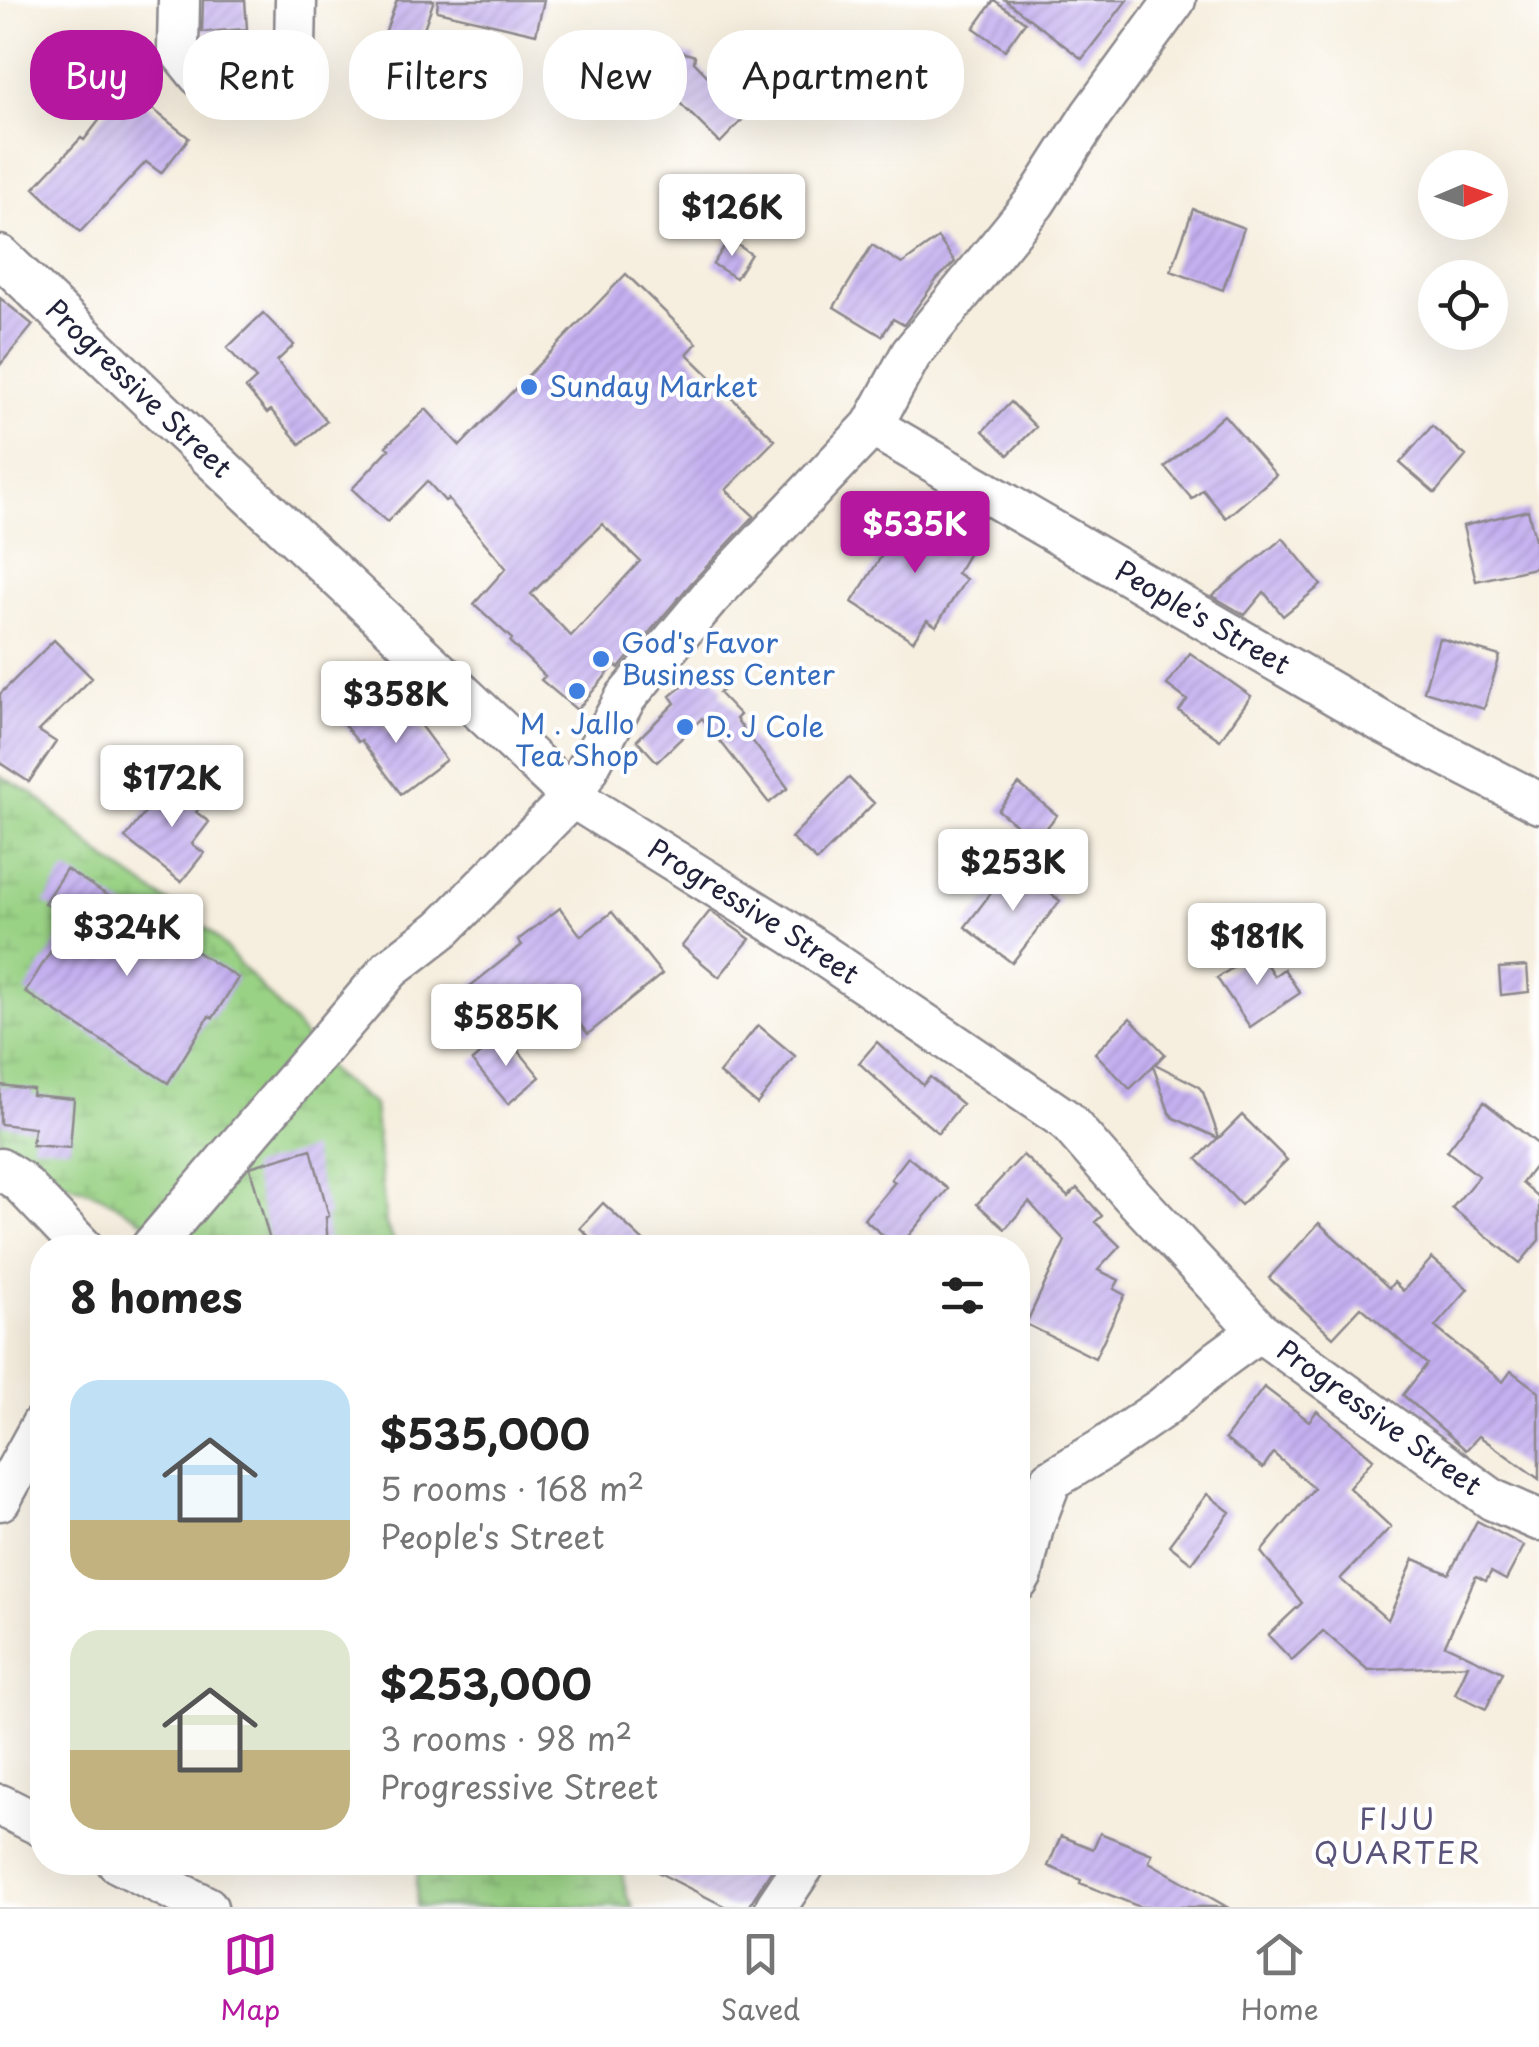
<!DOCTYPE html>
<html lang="en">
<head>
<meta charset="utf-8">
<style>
  body { margin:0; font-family:"Playpen Sans",sans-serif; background:#f2f2f2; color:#222; height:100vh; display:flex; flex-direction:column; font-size:38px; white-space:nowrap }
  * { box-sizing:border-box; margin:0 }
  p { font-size:32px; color:#767676 }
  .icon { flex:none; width:55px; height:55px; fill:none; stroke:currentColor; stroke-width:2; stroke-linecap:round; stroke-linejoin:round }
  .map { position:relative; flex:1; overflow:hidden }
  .details { position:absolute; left:30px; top:1235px; width:1000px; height:640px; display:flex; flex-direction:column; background:#fff; border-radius:40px; box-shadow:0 10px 40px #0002 }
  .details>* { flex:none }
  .guide { position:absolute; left:30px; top:30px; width:1000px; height:90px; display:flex; gap:20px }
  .needle { width:65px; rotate:88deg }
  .controls { position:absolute; left:1418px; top:150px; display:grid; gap:20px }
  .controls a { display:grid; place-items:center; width:90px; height:90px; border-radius:50%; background:#fff; box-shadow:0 10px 40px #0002; font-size:50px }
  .price { position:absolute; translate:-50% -85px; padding:0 22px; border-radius:10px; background:#fff; color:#222; font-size:32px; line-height:65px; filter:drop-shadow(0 2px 5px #0008) }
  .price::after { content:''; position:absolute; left:50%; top:60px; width:30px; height:22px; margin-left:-15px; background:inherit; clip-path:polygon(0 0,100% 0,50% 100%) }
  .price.on { background:#b5179e; color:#fff }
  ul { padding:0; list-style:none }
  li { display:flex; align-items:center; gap:30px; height:250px; padding:0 40px }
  li span { display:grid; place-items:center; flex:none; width:280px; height:200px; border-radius:30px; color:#555 }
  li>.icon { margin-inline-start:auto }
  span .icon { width:120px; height:120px; fill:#fffc; stroke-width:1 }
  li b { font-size:42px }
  h2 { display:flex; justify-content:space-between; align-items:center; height:120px; padding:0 40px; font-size:42px }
  .pill { padding:0 35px; border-radius:40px; background:#fff; box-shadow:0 10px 40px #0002; font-size:35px; line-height:90px }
  .pill.on { background:#b5179e; color:#fff }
  .dock { display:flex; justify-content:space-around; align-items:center; height:140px; border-top:2px solid #e0e0e0; background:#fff; font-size:28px; color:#767676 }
  .dock a { display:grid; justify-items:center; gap:5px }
  .dock .on { color:#b5179e }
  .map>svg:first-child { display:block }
  .wetland { fill:url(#wetland-marsh); stroke:#5e7a60; stroke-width:2.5 }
  .building { fill:url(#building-hatch); fill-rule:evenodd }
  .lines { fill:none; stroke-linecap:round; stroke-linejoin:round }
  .minor-casing { stroke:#8c888c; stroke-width:45 }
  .minor { stroke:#fff; stroke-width:40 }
  .shop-dot { fill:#3f7fe0; stroke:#fff; stroke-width:4 }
  .labels { text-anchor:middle; stroke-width:8; stroke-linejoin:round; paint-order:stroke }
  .shop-label { font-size:28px; fill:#366cbe; stroke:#fff; text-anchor:start }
  .street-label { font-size:28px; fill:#22223b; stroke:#fff }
  .neighbourhood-label { font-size:30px; letter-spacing:2.5px; fill:#5b547a; stroke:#fff }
</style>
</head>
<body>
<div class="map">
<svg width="1539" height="1907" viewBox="0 0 1539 1907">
  <defs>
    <pattern id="wetland-marsh" width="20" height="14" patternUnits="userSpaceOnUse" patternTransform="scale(2.5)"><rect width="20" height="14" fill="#9ad285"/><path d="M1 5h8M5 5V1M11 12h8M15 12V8" fill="none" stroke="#84b474"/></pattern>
    <pattern id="building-hatch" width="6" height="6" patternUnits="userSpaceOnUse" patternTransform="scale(2.5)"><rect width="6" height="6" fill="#c5b0f0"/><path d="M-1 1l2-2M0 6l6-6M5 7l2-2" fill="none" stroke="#a997cf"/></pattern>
  </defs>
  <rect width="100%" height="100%" fill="#fff"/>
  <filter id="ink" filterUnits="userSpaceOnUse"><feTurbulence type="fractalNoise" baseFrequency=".01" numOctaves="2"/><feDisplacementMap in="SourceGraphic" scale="20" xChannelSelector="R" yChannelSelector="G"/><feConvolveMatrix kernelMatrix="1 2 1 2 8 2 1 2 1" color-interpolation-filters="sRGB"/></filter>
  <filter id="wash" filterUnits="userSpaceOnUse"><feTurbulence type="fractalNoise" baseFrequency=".0048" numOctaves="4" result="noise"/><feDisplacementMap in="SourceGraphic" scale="40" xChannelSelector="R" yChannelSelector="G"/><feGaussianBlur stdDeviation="2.25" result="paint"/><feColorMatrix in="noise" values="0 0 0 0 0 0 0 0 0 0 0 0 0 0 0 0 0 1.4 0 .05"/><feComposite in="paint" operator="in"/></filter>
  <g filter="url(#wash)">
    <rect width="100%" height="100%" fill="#f6eede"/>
    <path class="wetland" d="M0 776 34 794 102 856 211 932 297 1027 332 1073 374 1105 386 1225 397 1247H164L152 1227 100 1195 0 1161Z
      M421 1863H620L627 1897 633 1907H417L416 1882Z"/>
    <g id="blocks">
      <path class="building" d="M203 0H245L247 29 202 32Z
        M397 0H434L418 45 385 33Z
        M438 0H544L536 34 437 11Z
        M994 0 1025 22 1005 50 974 28Z
        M1005 0H1127L1082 59Z
        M655 44 695 56 694 62 746 116 720 143 679 102 641 90Z
        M125 87 189 138 161 173 146 162 80 232 34 188 81 138 84 140Z
        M1193 209 1244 228 1223 290 1171 271Z
        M938 238 955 262 937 279 904 325 893 319 882 336 834 307 872 245 902 264Z
        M729 239 751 254 736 278 713 264Z
        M626 274 697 343 687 354 775 440 726 490 754 516 693 581 619 668 615 665 577 710 541 680 545 676 510 642 512 639 474 604 506 568 448 499 445 501 427 481 387 522 352 489 389 449 386 446 426 409 460 446ZM602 524 640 561 571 636 531 594Z
        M0 298 33 325 0 365Z
        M263 313 294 345 277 361 327 421 300 444 271 410 267 413 246 388 256 379 227 348Z
        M1011 402 1036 427 1008 455 983 431Z
        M1224 415 1276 475 1226 518 1203 490 1192 499 1165 467Z
        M1432 426 1466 456 1435 493 1400 463Z
        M913 507 973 546 957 573 966 579 936 626 927 620 913 641 852 602Z
        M1528 510 1539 556V567L1476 581 1463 526Z
        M1283 538 1321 585 1283 616 1264 592 1245 615 1212 596Z
        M1439 638 1500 656 1484 709 1424 691Z
        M54 640 92 678 39 731 56 742 29 782 0 763V694Z
        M1190 653 1251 696 1220 740 1179 711 1187 700 1167 685Z
        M705 667 723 690 719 693 740 715 736 719 788 788 769 803 702 718 657 762 637 740 675 703 670 696Z
        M366 701 389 731 412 714 446 760 401 794 361 740 358 742 341 721Z
        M849 778 874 803 817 861 791 838Z
        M187 780 208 797 196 812 209 822 192 844 204 853 181 882 125 838 165 787 175 796Z
        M1019 784 1057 815 1036 841 998 810Z
        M1013 864 1060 901 1012 963 965 927Z
        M66 869 238 978 213 1018 209 1016 168 1083 25 992 71 919 44 903Z
        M560 908 581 936 612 912 662 974 588 1034 548 985 479 1039 450 1002 522 945 518 940Z
        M710 911 750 939 719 977 682 946Z
        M1258 951 1274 976 1284 969 1300 993 1250 1027 1217 978Z
        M1527 966 1529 992 1501 995 1499 968Z
        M1130 1018 1165 1054 1155 1064 1198 1086 1203 1092 1219 1138 1242 1115 1287 1160 1241 1205 1197 1159 1218 1138 1174 1118 1169 1112 1153 1066 1130 1089 1095 1053Z
        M758 1025 795 1056 757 1104 719 1073Z
        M505 1034 540 1077 508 1104 472 1061Z
        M877 1042 923 1085 930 1077 962 1104 938 1133 901 1102 859 1063Z
        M0 1085 33 1089 32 1095 74 1099 70 1148 32 1145 34 1128 0 1124Z
        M1484 1102 1539 1145V1161L1522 1183 1539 1198V1240L1520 1263 1452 1208 1479 1176 1447 1151Z
        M311 1149 329 1216 326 1217 328 1248H272L250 1168 253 1166Z
        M1023 1155 1068 1197 1077 1188 1102 1216 1095 1222 1120 1246 1098 1270 1119 1280 1114 1289 1125 1295 1095 1358 1026 1324 1065 1241 1029 1202 1005 1229 977 1204Z
        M908 1157 948 1189 898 1248 864 1219 895 1182 891 1179Z
        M603 1203 651 1248H601L580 1228Z
        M1319 1223 1389 1288 1394 1282 1403 1291 1432 1258 1468 1289 1435 1327 1503 1382 1511 1371 1539 1392V1479L1479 1436 1466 1450 1403 1395 1427 1364 1361 1307 1333 1337 1269 1278Z
        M1264 1387 1309 1421 1317 1411 1373 1459 1349 1488 1391 1527 1340 1579 1388 1620 1414 1559 1449 1574 1477 1521 1524 1546 1506 1580 1491 1572 1486 1581 1476 1576 1445 1645 1503 1672 1486 1709 1455 1694 1468 1665 1368 1670 1323 1631 1292 1660 1268 1635 1302 1603 1261 1552 1314 1488 1273 1453 1263 1468 1225 1439Z
        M1207 1494 1230 1512 1192 1563 1169 1545Z
        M1100 1833 1152 1854 1149 1862 1227 1907H1140L1080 1883 1081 1880 1048 1866 1061 1836 1093 1849Z
        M638 1862H777L748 1907H726Z"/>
    </g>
  </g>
  <g filter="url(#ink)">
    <use href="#blocks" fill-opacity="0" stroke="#8c888c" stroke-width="2.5"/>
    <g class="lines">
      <defs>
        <g id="minor">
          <path d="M179 0 178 49 199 75 218 91 255 90 295 47 296 0"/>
          <path id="s1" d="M0 256 173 422 572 797 792 934 1066 1120 1131 1194 1259 1331 1493 1500 1539 1520"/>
          <path id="s2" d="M872 426 1382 722 1539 803"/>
          <path d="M0 1169 19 1181 83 1248"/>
          <path d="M151 1248 390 969 443 928 572 797 626 697 710 597 872 426 911 354 1035 202 1091 115 1175 0"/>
          <path d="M0 1500 42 1424"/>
          <path d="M1018 1581 1022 1574 1033 1527 1051 1480 1101 1450 1162 1408 1218 1361 1259 1331"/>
          <path d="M0 1805 42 1826"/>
          <path d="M117 1862 207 1907"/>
          <path d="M776 1907 806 1862"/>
        </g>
      </defs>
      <use href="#minor" class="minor-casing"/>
      <use href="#minor" class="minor"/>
    </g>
  </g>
  <g class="shop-dot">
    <circle cx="529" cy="387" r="10"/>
    <circle cx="601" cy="659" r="10"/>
    <circle cx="577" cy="691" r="10"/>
    <circle cx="685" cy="727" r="10"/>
  </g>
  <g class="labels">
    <g class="shop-label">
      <text x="549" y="397">Sunday Market</text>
      <text x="621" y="653">God's Favor<tspan x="621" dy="32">Business Center</tspan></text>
      <text x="577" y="734" text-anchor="middle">M . Jallo<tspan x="577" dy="32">Tea Shop</tspan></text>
      <text x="705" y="737">D. J Cole</text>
    </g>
    <g class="street-label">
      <text dy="10" stroke="none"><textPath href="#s1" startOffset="192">Progressive Street</textPath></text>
      <text dy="10" stroke="none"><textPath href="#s2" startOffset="382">People's Street</textPath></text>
      <text dy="10" stroke="none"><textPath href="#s1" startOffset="1002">Progressive Street</textPath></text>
      <text dy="10" stroke="none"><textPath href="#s1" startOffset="1812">Progressive Street</textPath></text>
    </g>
    <g class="neighbourhood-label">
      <text x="1398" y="1830">FIJU<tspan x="1398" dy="34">QUARTER</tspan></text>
    </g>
  </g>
</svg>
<div class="controls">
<a><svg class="needle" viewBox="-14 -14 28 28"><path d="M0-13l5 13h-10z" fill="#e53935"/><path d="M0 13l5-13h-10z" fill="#767676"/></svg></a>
<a><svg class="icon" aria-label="locate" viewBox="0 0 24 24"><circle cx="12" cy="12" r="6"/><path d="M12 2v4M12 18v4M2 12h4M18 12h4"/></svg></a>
</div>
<b class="price" style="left:732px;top:259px">$126K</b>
<b class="price on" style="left:915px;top:576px">$535K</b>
<b class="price" style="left:396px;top:746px">$358K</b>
<b class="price" style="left:172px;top:830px">$172K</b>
<b class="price" style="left:1013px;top:914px">$253K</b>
<b class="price" style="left:127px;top:979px">$324K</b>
<b class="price" style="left:1257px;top:988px">$181K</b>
<b class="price" style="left:506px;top:1069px">$585K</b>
<div class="guide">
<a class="pill on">Buy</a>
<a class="pill">Rent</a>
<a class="pill">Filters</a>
<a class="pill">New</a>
<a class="pill">Apartment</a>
</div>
<section class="details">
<h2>8 homes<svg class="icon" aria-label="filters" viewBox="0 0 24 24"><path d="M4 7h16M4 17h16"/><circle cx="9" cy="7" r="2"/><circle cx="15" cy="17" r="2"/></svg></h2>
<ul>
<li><span style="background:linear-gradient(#bfe0f5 70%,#c2b280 0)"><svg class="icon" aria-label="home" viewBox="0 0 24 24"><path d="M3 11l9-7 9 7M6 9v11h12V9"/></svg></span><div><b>$535,000</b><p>5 rooms · 168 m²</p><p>People's Street</p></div></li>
<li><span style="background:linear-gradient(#dfe7d0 60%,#c2b280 0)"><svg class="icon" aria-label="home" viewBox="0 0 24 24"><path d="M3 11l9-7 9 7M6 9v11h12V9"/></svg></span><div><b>$253,000</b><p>3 rooms · 98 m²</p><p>Progressive Street</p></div></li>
</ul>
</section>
</div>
<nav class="dock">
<a class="on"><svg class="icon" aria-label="map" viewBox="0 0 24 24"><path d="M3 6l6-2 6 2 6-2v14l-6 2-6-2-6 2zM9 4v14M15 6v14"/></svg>Map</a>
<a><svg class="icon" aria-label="saved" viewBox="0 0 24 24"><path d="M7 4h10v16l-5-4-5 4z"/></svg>Saved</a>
<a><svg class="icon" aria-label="home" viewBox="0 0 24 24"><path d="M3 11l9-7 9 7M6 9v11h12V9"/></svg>Home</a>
</nav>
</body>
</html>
